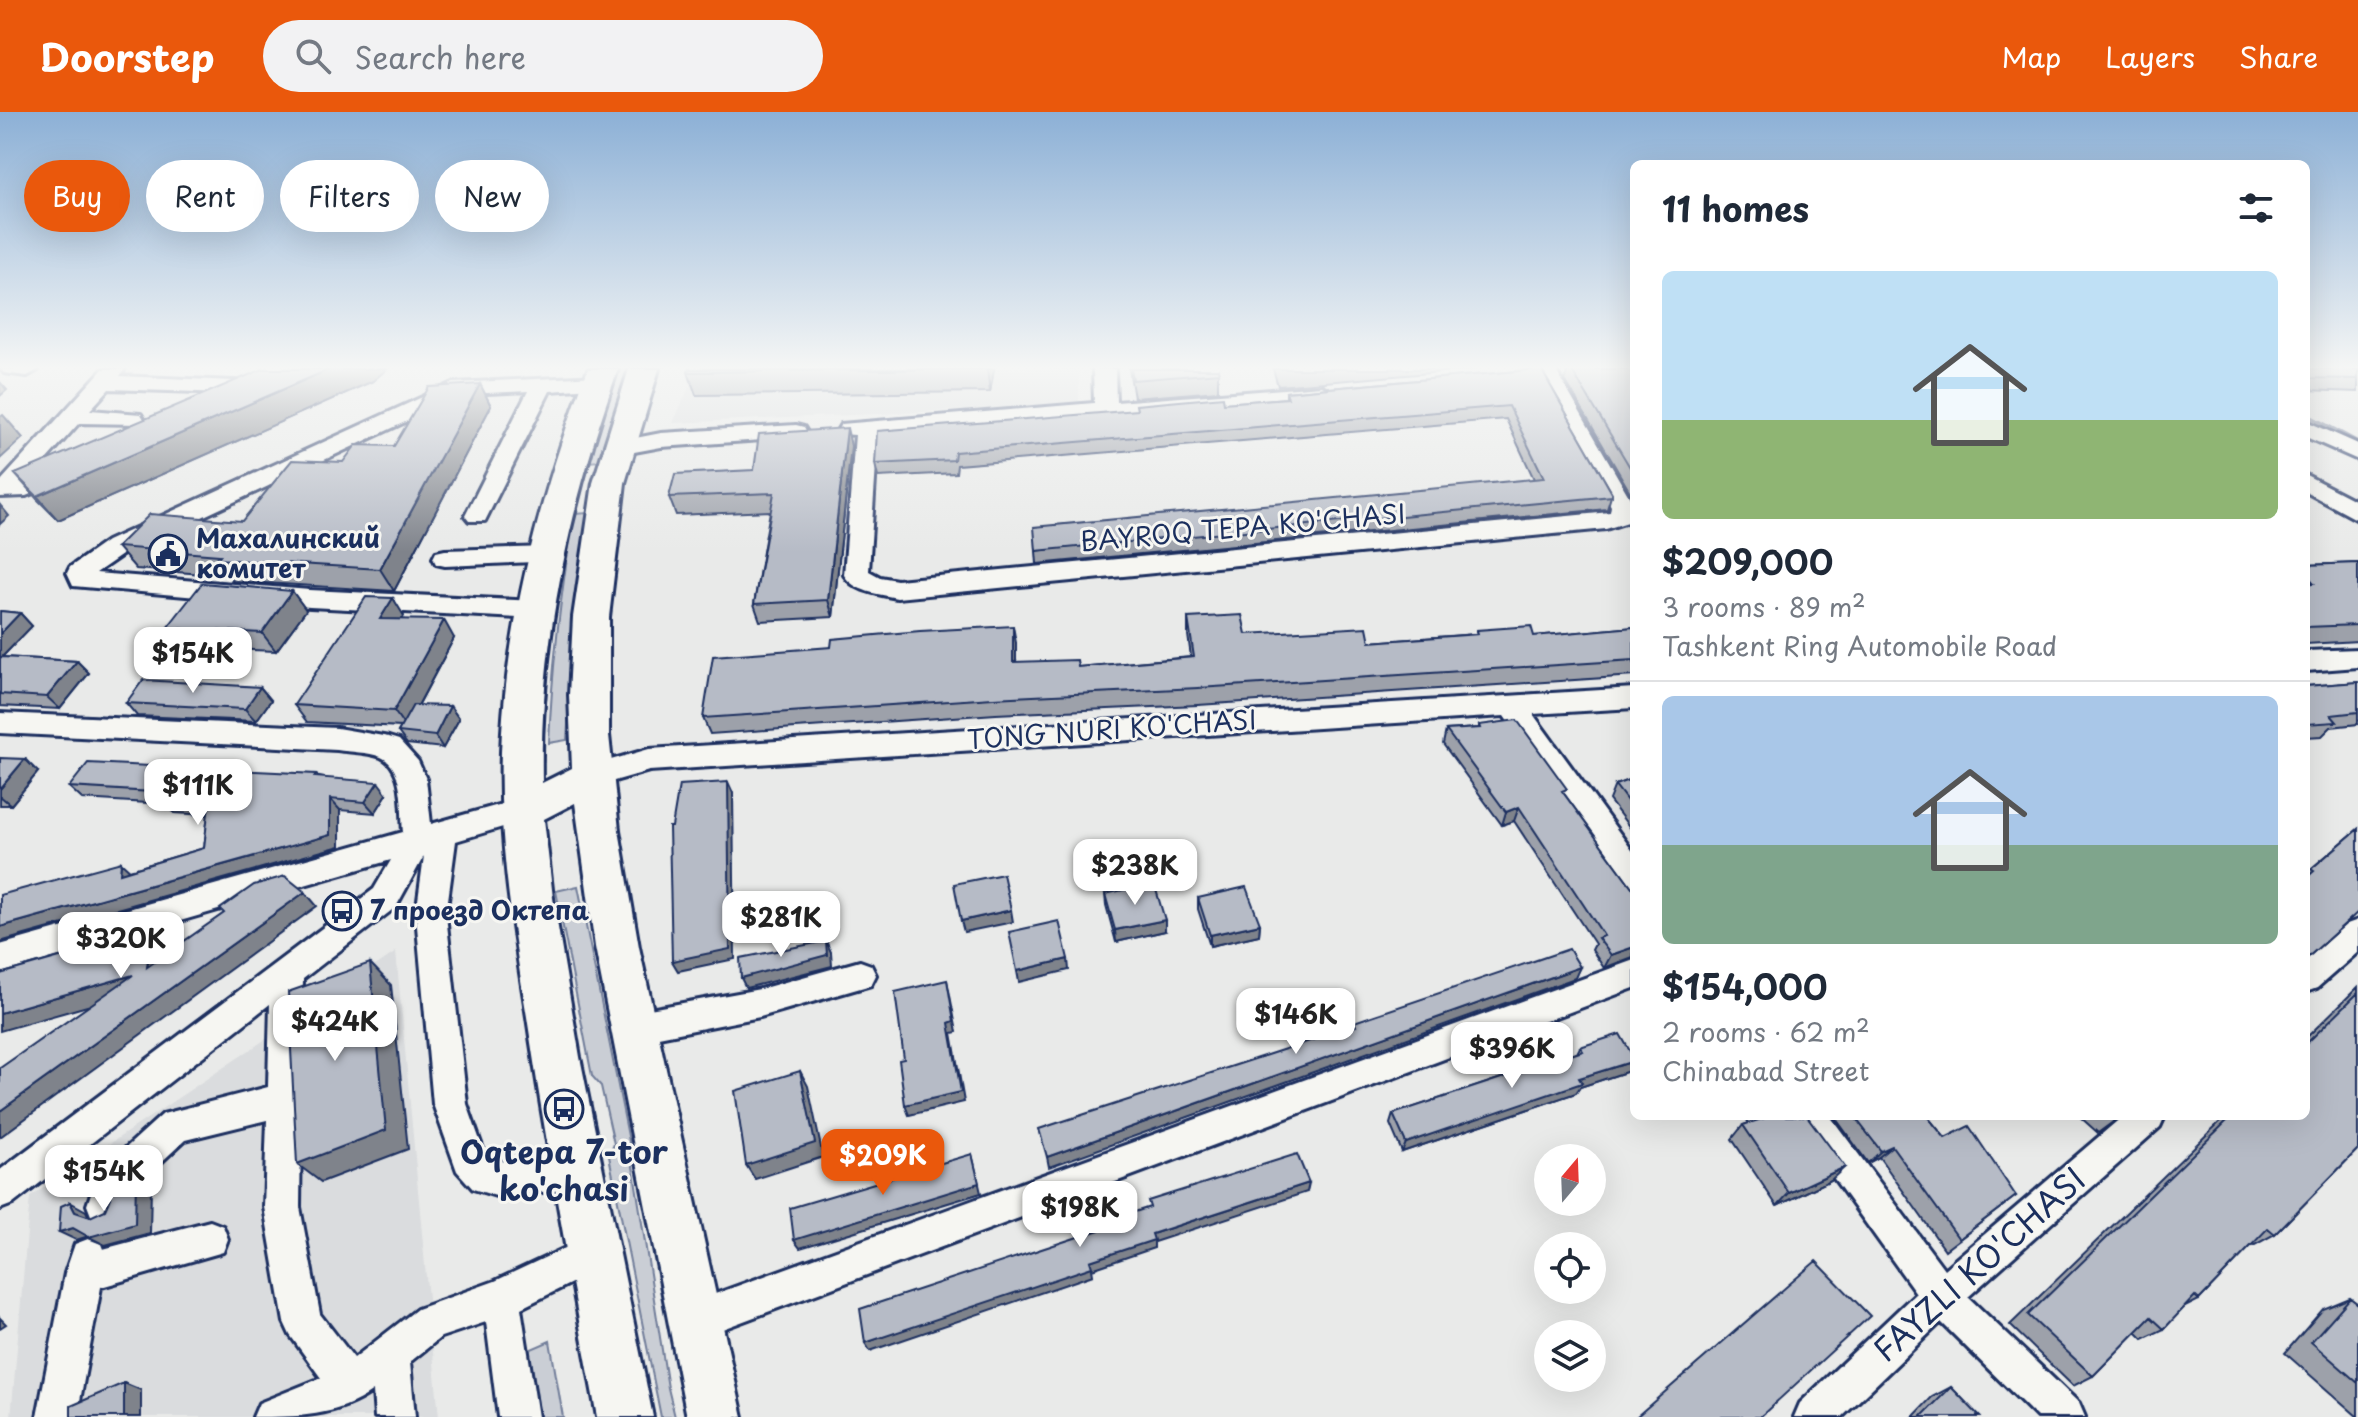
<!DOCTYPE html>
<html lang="en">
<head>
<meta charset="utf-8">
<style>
  body { margin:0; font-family:"Playpen Sans",sans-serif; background:#f2f2f3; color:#1f2937; height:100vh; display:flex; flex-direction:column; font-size:30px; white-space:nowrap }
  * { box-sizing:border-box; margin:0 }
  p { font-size:26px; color:#747a83 }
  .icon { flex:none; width:44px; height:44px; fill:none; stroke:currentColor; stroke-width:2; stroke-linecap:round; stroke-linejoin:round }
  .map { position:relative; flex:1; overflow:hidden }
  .sheet { position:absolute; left:1630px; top:48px; width:680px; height:960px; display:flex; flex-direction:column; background:#fff; border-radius:12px; box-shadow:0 8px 32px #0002 }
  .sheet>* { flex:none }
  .hud { position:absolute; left:24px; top:48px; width:760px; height:72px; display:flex; gap:16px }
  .needle { width:52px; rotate:19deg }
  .tools { position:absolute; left:1534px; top:1032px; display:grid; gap:16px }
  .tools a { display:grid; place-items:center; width:72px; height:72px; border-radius:50%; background:#fff; box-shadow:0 8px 32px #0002; font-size:40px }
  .price { position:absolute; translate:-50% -68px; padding:0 18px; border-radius:16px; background:#fff; color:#222; font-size:26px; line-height:52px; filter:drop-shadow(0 2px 4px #0008) }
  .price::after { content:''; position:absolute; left:50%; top:48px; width:24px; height:18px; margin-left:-12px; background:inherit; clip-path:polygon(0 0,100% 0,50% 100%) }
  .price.selected { background:#ea580c; color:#fff }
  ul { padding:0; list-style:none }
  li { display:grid; align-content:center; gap:16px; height:424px; padding:0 32px }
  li+li { border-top:2px solid #e0e1e3 }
  li span { display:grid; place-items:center; height:248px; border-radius:12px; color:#555 }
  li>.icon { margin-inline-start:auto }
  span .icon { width:144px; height:144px; fill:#fffc; stroke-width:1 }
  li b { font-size:34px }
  h2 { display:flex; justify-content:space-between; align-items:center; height:96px; padding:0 32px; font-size:34px }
  .tag { padding:0 28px; border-radius:36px; background:#fff; box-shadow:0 8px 32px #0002; font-size:28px; line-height:72px }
  .tag.selected { background:#ea580c; color:#fff }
  header { display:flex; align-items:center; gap:48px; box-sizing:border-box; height:112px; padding:0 40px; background:#ea580c; color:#fff }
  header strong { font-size:38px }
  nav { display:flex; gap:44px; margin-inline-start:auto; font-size:28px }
  .search { width:560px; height:72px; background:#f2f2f3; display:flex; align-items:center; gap:20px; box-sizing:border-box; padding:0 28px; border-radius:44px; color:#747a83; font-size:30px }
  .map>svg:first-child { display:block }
  .built { fill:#dadcde }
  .green { fill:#caced5; stroke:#727e9a; stroke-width:2 }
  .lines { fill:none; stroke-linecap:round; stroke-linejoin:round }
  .stream { stroke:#6c7995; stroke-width:7 }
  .minor-casing { stroke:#1b2f5e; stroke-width:6 }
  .highway-casing { stroke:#1b2f5e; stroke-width:6 }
  .minor { fill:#f6f6f2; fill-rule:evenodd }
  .highway { fill:#f6f6f2; fill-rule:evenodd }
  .wall { fill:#9da1aa; stroke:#1b2f5e; stroke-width:2 }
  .shaded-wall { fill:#7f838b; stroke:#1b2f5e; stroke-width:2 }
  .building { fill:#b6bbc6; stroke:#1b2f5e; stroke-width:2 }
  .labels { text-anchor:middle; stroke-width:6; stroke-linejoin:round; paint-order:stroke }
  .street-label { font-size:26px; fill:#1b2f5e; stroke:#f6f6f2 }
  .poi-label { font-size:26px; font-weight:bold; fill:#1b2f5e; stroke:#f6f6f2; text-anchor:start }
  .near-poi-label { font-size:32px; font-weight:bold; fill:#1b2f5e; stroke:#f6f6f2 }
  .near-street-label { font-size:32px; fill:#1b2f5e; stroke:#f6f6f2 }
</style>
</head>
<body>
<header>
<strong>Doorstep</strong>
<div class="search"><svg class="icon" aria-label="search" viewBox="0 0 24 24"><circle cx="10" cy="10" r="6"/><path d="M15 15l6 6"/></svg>Search here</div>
<nav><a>Map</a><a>Layers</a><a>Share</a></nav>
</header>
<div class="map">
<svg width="2358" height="1305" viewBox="0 0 2358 1305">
  <rect width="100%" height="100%" fill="#e9eae9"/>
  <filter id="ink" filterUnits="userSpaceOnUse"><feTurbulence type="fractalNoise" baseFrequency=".0125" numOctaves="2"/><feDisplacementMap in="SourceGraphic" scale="16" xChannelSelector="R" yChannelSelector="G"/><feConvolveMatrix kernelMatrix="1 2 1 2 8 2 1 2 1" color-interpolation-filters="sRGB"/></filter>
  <g filter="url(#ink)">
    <path class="built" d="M697 257H1079V293L673 311Z
      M396 840 439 1305H11L30 1085Z"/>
    <path class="green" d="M617 257H632L601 349 587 350Z
      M589 401 575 506 567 628 549 631C552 554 561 479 574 402Z
      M578 774 629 1029 668 1276 675 1305H661L609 1044 614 1032 601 974 592 964 556 779Z
      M550 1229 563 1305H540L529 1238Z"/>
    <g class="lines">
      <path class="stream" d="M2306 304 2358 332"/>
      <defs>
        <path id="minor" d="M1 257H37L38 258 27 264 4 261Z
          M103 257H125L120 264 258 270 269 276 258 282 109 277 90 298 141 302 144 307 141 312 79 311 30 366 60 355 68 357 71 362 68 367 26 384 0 385V370Z
          M1093 257H1115L1116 290 1322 274 1333 280 1322 286 878 322 869 459 880 465 897 468 1610 400 1611 394 1534 257H1555L1634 393 1628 410 1606 417 897 486C879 482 854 480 844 463L855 323 841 322 838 317 841 312 1094 291Z
          M598 264 606 265 609 270 606 275 550 279 485 409H469L465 404 528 279 465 282 125 441 96 461 310 478 537 489 546 492 550 498 546 504 537 507 310 495 73 474 67 461 70 455 107 429 453 271Z
          M2306 309 2358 332V348L2306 325Z
          M796 313 804 315 807 320 804 325 661 335 618 343 610 341 607 336 610 331 661 321Z
          M2306 363 2358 390V408L2306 380Z
          M548 435 557 437 560 443 557 449 445 454 436 452 433 446 436 440 445 438Z
          M2358 537V555L2306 559V539Z
          M1634 576V596L1533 602 1634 741V776L1623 773 1504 604 649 659 593 675 583 672 579 664 583 656 649 637Z
          M0 601 337 616 389 625 399 628 418 649 426 667 431 712 523 686 533 690 537 698 533 706 456 729 446 803 467 992 483 1037 495 1050 578 1042 590 1047 596 1059 590 1071 578 1076 499 1085 473 1077 457 1059 433 992 416 803 424 744 396 795 303 867 300 1095 320 1202 354 1246 417 1197 495 1169 593 1123 606 1128 611 1141 606 1154 521 1196 538 1305H498L486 1210 441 1225 410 1250 415 1305H375L373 1279C337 1305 297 1305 253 1305L259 1291 321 1266 290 1223 284 1210 264 1095 267 1008 185 1028 126 1083 118 1106 105 1111 92 1106 87 1093 98 1061 163 1002 268 975 270 892 13 1092 0 1097V1058L374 777 391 748 0 861V833L403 720C401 698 405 656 381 645 368 640 350 640 337 638L0 621Z
          M2358 808V840L2317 876 2306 880V847L2347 812Z
          M1634 848V876L693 1228 680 1222 674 1209 680 1196 693 1190Z
          M860 849 871 853 876 863 871 873 760 905 633 930 621 925 617 915 621 905 633 900 760 877Z
          M1792 1004H1830L1944 1157 2123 1004H2165L2160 1015 1968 1185 2079 1291 2085 1305H2037L1941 1210 1842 1305H1794L1800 1291 1916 1181 1797 1015Z
          M210 1109 223 1114 228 1127 223 1140 101 1175 77 1305H37L65 1161 75 1132 88 1127 101 1132 103 1137Z"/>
        <path id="highway" d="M588 257H618C571 390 539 529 542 671L572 656 569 583 573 505 593 371 629 257H659L625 371 609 505V623L619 718 639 835 743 1305H687L595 835 575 691 544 707 553 786 580 945 653 1305H597C572 1172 547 1039 527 905 513 818 498 728 501 640 506 508 541 379 588 257Z"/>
      </defs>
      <use href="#minor" class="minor-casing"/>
      <use href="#highway" class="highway-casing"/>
      <use href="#minor" class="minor"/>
      <use href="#highway" class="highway"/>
    </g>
    <path class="wall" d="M689 257H994L990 280 696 283 688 260Z
      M1129 257H1218V279L1134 286Z
      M1273 257H1476L1278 274Z
      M1541 257 1612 381 1607 397 1037 452 1036 439 1534 367 1506 307 957 353 956 361 878 365 875 352 1224 291 1286 286V280Z
      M1568 257H1634V387L1565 268Z
      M2306 257H2358V280L2306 278Z
      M373 269 58 408 37 387 15 362Z
      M480 272 491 294 394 479 233 469 230 464 136 457 117 435 242 409 343 350 394 334Z
      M851 334 833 505 760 509 754 492 770 399 676 403 669 385 754 358Z
      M2358 451V529L2306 532V453Z
      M292 479 306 498 276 539 183 535 167 516Z
      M0 499 20 501 32 514 2 545 77 549 89 561 60 597 0 594Z
      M404 504 402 507 454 526 418 594H450L459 607 443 636 407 632 398 620 401 615 307 610 294 593Z
      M1188 506 1246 522 1370 530 1476 522 1477 518 1534 524 1634 515V564L1198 593 996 602 710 622 703 606 831 535 1016 531V550L1078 555 1191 545 1188 523Z
      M2358 570V612L2331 615 2322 624 2306 625V574Z
      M260 575 271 588 256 609 137 604 126 591Z
      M1479 613 1565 683 1634 778V846L1633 845 1604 856 1592 838 1595 832 1514 709 1502 713 1443 632 1446 618 1479 616Z
      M0 646 38 660 11 693H0Z
      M316 662 319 665 387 682 375 701 340 698V734L0 830V783L130 758 204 736 208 703 175 701 165 692 82 687 69 675Z
      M1634 666V721L1609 688 1615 673Z
      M2358 717 2348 809 2306 847V761Z
      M1105 782 1165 819 1116 830 1106 793Z
      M1198 786 1260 812 1259 823 1210 834 1198 797Z
      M2358 875V1037L2275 1122 2253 1134 2252 1133 2199 1188 2183 1196 2164 1217 2143 1227 2136 1220 2093 1264 2073 1274 2010 1213 2226 1004H2306V926Z
      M1580 935 1629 959 1580 975 1576 981 1402 1040 1390 1012 1393 1002 1577 941Z
      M1744 1004H1807L1831 1068 1777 1094 1732 1027 1743 1013 1749 1011Z
      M1834 1004H1927L1945 1026 2016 1084 1945 1138 1879 1045 1868 1051Z
      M2079 1004H2121L2098 1021Z
      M2350 1186 2358 1192V1305L2285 1241 2323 1197Z
      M1951 1275 1980 1305H1913L1932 1285Z"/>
    <path class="shaded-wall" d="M330 257H387L373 269 58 408 37 384Z
      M987 257H994L990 280Z
      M0 270 7 278 0 284Z
      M480 272 491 294 394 479 380 457Z
      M3 303 23 326 0 347V305Z
      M847 316 851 334 833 505 828 488Z
      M0 393 9 404 0 412Z
      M292 479 306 498 276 539 262 521Z
      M393 486 404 504 392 524 380 507Z
      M20 501 32 514 0 547V522Z
      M444 508 454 526 406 616 394 599Z
      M1013 514 1016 531V567L1013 550Z
      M77 549 89 561 60 597 47 585Z
      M260 575 271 588 256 609 245 597Z
      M450 594 459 607 443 636 435 624Z
      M25 647 38 660 11 693 0 684V677Z
      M378 670 387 682 375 701 365 690Z
      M728 670 733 681 735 847 678 859 672 849Z
      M330 687 340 698V734L0 830V815L330 723Z
      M1519 695 1514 709 1502 713 1506 700Z
      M121 750 133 761H120Z
      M305 780 317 794 0 1025V999Z
      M1011 798 1013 810 964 820 961 809Z
      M154 802 169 815 163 868 147 855Z
      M1165 808V819L1116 830 1115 818Z
      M1260 812 1259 823 1210 834V823Z
      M826 829 831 840 832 854 746 876 741 866Z
      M1634 835 1633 845 1604 856 1611 843Z
      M1068 847 1069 858 1019 870 1017 859Z
      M370 851 391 873 408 1037 321 1070 297 1052Z
      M1580 855 1575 866 1049 1055 1047 1045Z
      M133 863 150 876 0 919V901Z
      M947 868 957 920 952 921 964 990 909 1003 905 993 949 911Z
      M1634 949 1629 959 1580 975 1576 981 1402 1040 1406 1031 1579 966Z
      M800 959 808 974 823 1045 755 1067 746 1053Z
      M1892 1034 1879 1045 1868 1051 1881 1039Z
      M972 1042 981 1081 800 1136 794 1128Z
      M1845 1055 1831 1068 1777 1094 1789 1081Z
      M136 1066 151 1075 150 1121 105 1133 89 1125Z
      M1309 1071 1307 1080 1154 1130V1136L1092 1157 1093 1163 870 1239 865 1231 1090 1149 1152 1122Z
      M70 1090 86 1099 91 1109 75 1100Z
      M73 1116 89 1124 76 1128 59 1120Z
      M0 1206 6 1212 0 1216Z
      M124 1271 141 1278V1305H124Z"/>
    <path class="building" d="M263 257H330L37 384 15 362Z
      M689 257H984L688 260Z
      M1131 257H1218L1219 261 1133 268Z
      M1541 257 1612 381V384L1036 439 1034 415 1544 366 1509 294 955 340 954 348 875 352 877 319 1137 298 1136 293 1223 285 1224 291 1288 286 1286 280Z
      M1571 257H1634V362Z
      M2306 257H2358V267L2306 266Z
      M480 272 380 457 216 447 220 443 117 435 150 402 242 409 292 348 343 350 356 333 394 334 429 275Z
      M847 316 828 488 754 492 774 381 669 385 675 362 754 358 759 322Z
      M2358 451V513L2306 515V472L2314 471 2306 462V453Z
      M202 471 292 479 262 521 167 516Z
      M366 485 393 486 380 507 444 508 394 599 294 593Z
      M0 499 20 501 0 522Z
      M1242 503 1246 522 1367 515 1370 530 1478 522 1477 518 1531 514 1534 524 1634 515V548L1198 576 993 586 703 606 713 544 831 535 832 527 920 519 1013 514V550L1077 548 1078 555 1194 545 1188 506Z
      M1 545 77 549 47 585 0 582V546Z
      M143 568 260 575 245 597 126 591Z
      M2358 570V600L2331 603 2337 610 2306 612V574Z
      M413 593 450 594 435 624 398 620Z
      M1517 608 1567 677 1562 679 1634 778V835L1611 843 1598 826 1604 824 1519 695 1506 700 1446 618 1480 616 1479 613Z
      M0 646 25 647 0 677Z
      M88 651 316 662 314 665 378 670 365 690 330 687V723L0 815V783L121 750 120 761 204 736 209 692 163 689 169 681 69 675Z
      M1634 666V698L1615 673Z
      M728 670 730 837 672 849 669 715H672L679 673Z
      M2358 717V800L2306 847V766L2314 759 2311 757Z
      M1003 762 1011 798 961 809 954 772Z
      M285 764 305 780 0 999V956L133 863 0 901V862L99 834 101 817 154 802 147 855 224 801 220 797 254 773Z
      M1154 771 1165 808 1115 818 1105 782Z
      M1246 775 1260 812 1210 823 1198 786Z
      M1059 809 1068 847 1017 859 1009 820Z
      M826 829 827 843 741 866 740 846Z
      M1569 837 1580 855 1047 1045 1039 1017 1356 914 1354 910Z
      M370 851 386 1018 297 1052 288 880Z
      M947 868 954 909 949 911 961 980 905 993 899 948 904 947 895 880Z
      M2358 881V1037L2275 1122 2268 1116 2199 1188 2195 1184 2164 1217 2151 1205 2093 1264 2028 1203 2232 1004H2306V932Z
      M1620 922 1634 946V949L1579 966 1582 971 1406 1031 1393 1002 1583 939 1580 935Z
      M800 959 815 1031 746 1053 735 979Z
      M1764 1004H1807L1845 1055 1789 1081 1743 1013 1765 1006Z
      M1854 1004H1927L1945 1026 1969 1014 2016 1084 1959 1127 1892 1034 1881 1039Z
      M2108 1004H2121L2114 1009Z
      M972 1042 979 1071 794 1128 790 1096Z
      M1297 1042 1309 1071 1152 1122 1154 1128 1090 1149 1092 1155 865 1231 860 1197 1099 1118 1098 1112 1150 1095 1148 1089Z
      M136 1066 135 1112 89 1125 73 1116 59 1120 61 1094 70 1090 75 1100 90 1105 105 1098 115 1074Z
      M1816 1149 1870 1204 1760 1305H1636Z
      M2350 1186 2358 1192V1271L2311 1230Z
      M124 1271V1305H71V1294Z
      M1951 1275 1980 1305H1921Z"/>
  </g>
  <linearGradient id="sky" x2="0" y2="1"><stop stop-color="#8cb0d6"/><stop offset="0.58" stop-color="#f5f6f5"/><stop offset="1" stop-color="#f5f6f5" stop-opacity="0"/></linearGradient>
  <rect width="2358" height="440" fill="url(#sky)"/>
  <defs>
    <symbol id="civic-ring" viewBox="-11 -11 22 22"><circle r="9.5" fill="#f6f6f2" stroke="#1b2f5e" stroke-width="1.5"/><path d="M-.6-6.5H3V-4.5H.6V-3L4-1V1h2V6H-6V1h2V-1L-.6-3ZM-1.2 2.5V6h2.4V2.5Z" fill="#1b2f5e"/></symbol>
    <symbol id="bus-ring" viewBox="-11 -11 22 22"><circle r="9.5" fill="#f6f6f2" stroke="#1b2f5e" stroke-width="1.5"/><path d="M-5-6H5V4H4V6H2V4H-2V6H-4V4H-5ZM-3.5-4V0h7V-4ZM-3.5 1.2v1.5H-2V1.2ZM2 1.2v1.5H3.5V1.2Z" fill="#1b2f5e"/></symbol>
  </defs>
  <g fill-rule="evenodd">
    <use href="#civic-ring" x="146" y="420" width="44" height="44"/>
    <use href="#bus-ring" x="320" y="777" width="44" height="44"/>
    <use href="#bus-ring" x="542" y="975" width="44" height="44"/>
  </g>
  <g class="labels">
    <g class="street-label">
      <text transform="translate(1243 416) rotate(-5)" y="9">BAYROQ TEPA KO'CHASI</text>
      <text transform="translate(1112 618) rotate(-4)" y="9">TONG NURI KO'CHASI</text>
    </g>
    <g class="poi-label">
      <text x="196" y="436">Махалинский<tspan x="196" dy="30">комитет</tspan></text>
      <text x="370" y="808">7 проезд Октепа</text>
    </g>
    <g class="near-poi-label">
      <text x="564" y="1052">Oqtepa 7-tor<tspan x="564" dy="37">ko'chasi</tspan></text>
    </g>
    <g class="near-street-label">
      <text transform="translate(1980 1153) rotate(-42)" y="11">FAYZLI KO'CHASI</text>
    </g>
  </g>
</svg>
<div class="tools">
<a><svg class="needle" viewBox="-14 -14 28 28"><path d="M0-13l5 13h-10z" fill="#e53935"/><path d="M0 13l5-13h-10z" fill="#747a83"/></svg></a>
<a><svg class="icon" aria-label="locate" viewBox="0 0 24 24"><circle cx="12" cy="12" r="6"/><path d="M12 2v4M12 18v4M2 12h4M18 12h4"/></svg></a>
<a><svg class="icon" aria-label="layers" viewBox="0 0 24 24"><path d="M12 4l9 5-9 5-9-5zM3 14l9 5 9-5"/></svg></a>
</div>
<b class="price" style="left:193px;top:583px">$154K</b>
<b class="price" style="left:198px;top:715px">$111K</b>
<b class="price" style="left:1135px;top:795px">$238K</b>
<b class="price" style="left:781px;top:847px">$281K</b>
<b class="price" style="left:121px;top:868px">$320K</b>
<b class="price" style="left:1296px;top:944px">$146K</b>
<b class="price" style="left:335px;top:951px">$424K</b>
<b class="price" style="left:1512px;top:978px">$396K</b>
<b class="price selected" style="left:883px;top:1085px">$209K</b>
<b class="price" style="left:104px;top:1101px">$154K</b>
<b class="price" style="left:1080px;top:1137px">$198K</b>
<div class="hud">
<a class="tag selected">Buy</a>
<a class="tag">Rent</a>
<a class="tag">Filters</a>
<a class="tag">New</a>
</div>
<section class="sheet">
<h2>11 homes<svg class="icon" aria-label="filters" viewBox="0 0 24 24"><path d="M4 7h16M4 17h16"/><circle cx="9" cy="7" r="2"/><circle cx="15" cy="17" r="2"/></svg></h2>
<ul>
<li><span style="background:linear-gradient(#bfe0f5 60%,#8fb573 0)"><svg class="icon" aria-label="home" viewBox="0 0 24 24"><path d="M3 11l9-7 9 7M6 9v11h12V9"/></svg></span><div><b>$209,000</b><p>3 rooms · 89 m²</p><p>Tashkent Ring Automobile Road</p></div></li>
<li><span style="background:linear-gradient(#a9c7e8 60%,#7fa58c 0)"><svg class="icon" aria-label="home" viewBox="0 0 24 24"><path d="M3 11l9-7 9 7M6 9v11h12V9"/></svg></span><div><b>$154,000</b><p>2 rooms · 62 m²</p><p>Chinabad Street</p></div></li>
</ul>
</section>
</div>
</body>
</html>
